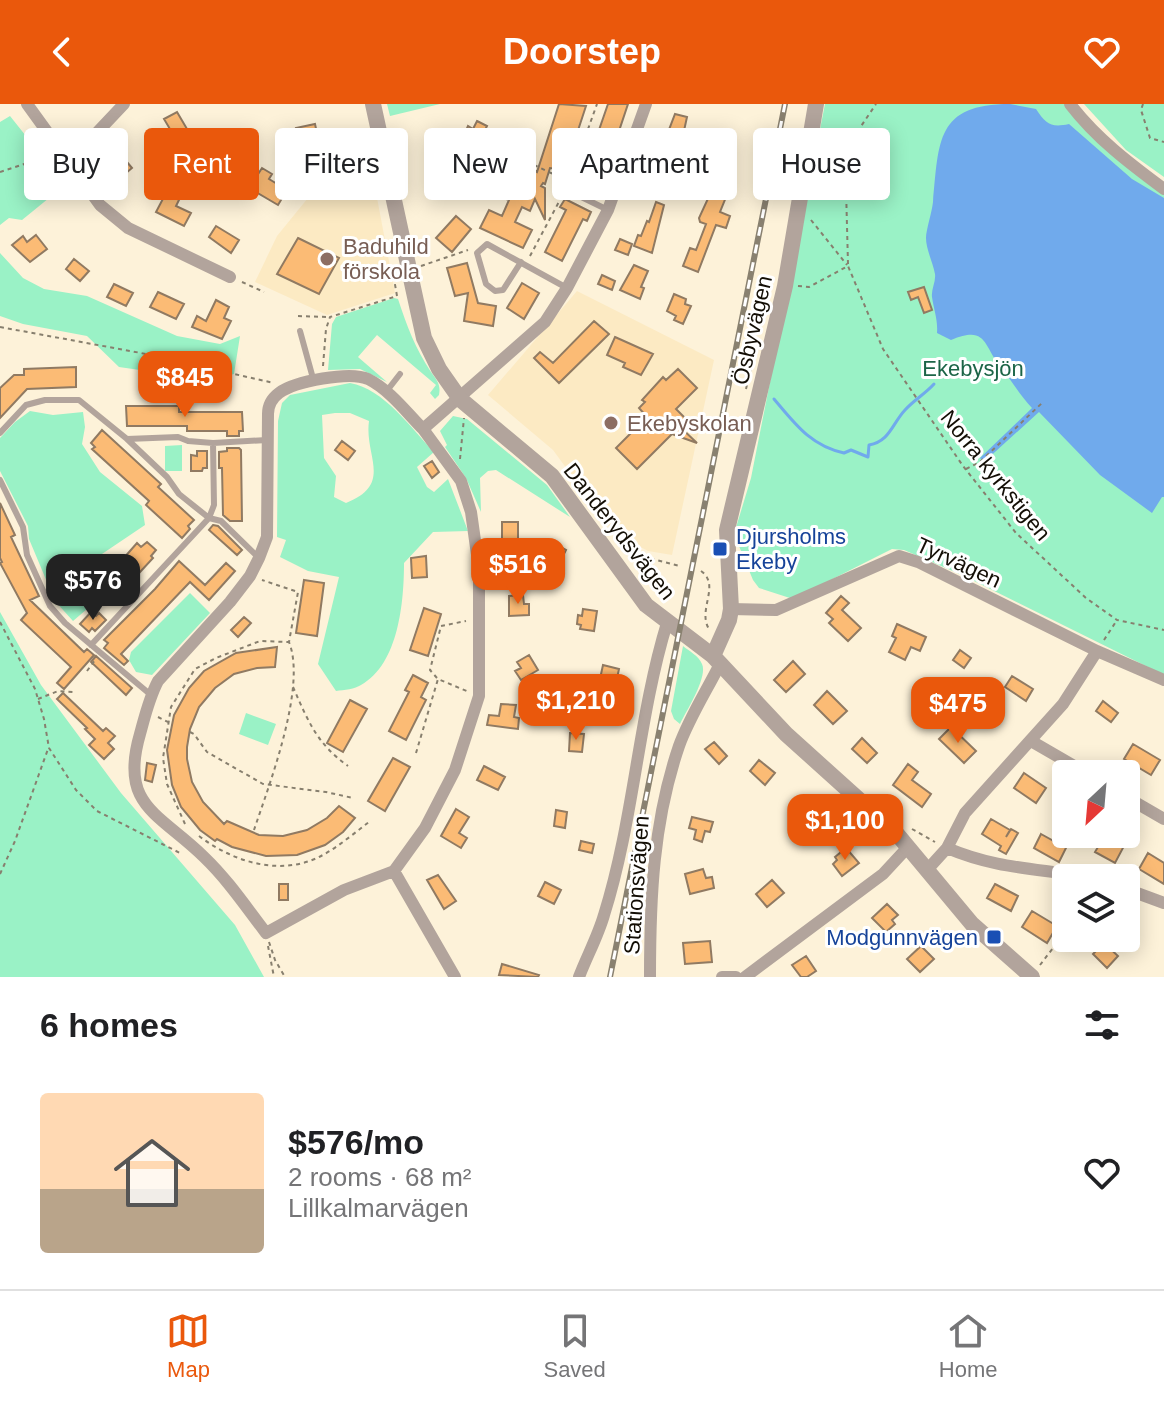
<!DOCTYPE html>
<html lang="en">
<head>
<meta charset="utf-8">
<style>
  body { margin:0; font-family:Arial,sans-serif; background:#f2f2f2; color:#202124; height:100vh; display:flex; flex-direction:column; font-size:30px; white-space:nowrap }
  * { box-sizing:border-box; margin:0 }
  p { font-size:26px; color:#757577 }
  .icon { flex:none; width:44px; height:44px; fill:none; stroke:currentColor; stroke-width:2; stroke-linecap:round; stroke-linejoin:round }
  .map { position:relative; height:873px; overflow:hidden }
  .side { display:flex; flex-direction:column; background:#fff; flex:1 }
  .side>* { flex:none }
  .top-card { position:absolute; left:24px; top:24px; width:1116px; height:72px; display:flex; gap:16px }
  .needle { width:52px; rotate:206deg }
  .controls { position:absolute; left:1052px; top:656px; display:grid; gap:16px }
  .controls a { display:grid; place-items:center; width:88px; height:88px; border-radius:8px; background:#fff; box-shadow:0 4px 20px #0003; font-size:40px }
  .price { position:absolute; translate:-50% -68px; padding:0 18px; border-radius:16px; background:#ea580c; color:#fff; font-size:26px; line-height:52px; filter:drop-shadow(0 2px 4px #0008) }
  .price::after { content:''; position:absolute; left:50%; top:48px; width:24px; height:18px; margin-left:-12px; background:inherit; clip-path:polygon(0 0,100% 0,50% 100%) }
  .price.on { background:#222; color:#fff }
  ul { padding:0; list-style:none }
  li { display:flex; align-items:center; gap:24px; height:200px; padding:0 40px }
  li+li { border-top:2px solid #e0e0e0 }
  li span { display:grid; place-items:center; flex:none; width:224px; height:160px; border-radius:8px; color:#555 }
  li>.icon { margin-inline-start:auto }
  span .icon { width:96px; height:96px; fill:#fffc; stroke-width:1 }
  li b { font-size:34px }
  h2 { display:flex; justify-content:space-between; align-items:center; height:96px; padding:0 40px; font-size:34px }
  .pill { padding:0 28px; border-radius:8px; background:#fff; box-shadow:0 4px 20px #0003; font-size:28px; line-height:72px }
  .pill.on { background:#ea580c; color:#fff }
  header { display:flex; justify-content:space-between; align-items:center; height:104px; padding:0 40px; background:#ea580c; color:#fff; font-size:36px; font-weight:800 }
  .menu { display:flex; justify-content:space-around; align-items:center; height:112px; border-top:2px solid #e0e0e0; background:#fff; font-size:22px; color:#757577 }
  .menu a { display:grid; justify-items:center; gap:4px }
  .menu .on { color:#ea580c }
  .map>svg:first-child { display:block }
  .built { fill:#fceac3 }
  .green { fill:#9af2c6; fill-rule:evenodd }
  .water { fill:#70aaec }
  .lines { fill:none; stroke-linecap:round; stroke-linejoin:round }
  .stream { stroke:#70aaec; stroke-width:3 }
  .building { fill:#fbbb75; stroke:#907a62; stroke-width:2 }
  .path { stroke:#877f6e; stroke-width:2; stroke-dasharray:4 4; stroke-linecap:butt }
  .service { stroke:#b2a49c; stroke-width:6 }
  .minor { stroke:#b2a49c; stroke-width:12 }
  .tertiary { stroke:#b2a49c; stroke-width:16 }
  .rail-casing { stroke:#898170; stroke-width:6 }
  .rail { stroke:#fff; stroke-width:3; stroke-dasharray:9; stroke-linecap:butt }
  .education-dot { fill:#8d6e63; stroke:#fff; stroke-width:3 }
  .transit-dot { fill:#1a4fb4; stroke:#fff; stroke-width:3 }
  .labels { text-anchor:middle; stroke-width:6; stroke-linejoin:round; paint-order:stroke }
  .education-label { font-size:22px; fill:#785e54; stroke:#fff; text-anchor:start }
  .street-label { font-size:22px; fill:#130e05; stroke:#fff }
  .park-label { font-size:22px; fill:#1c6547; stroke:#fff }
  .transit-label { font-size:22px; fill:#164399; stroke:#fff; text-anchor:start }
</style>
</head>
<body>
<header><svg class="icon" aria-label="back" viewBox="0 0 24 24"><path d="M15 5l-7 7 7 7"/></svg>Doorstep<svg class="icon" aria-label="heart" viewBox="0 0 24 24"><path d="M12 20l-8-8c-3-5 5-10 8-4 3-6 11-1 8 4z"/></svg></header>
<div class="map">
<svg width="1164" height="873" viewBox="0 0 1164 873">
  <rect width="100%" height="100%" fill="#fdf2d9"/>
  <path class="built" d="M371 62 395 189 327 211 255 178 277 132 321 78Z
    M577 187 714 256 672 451 648 447 614 429 553 346 488 291Z"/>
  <path class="green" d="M387 0H440L390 12Z
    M825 0H1064L1076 15 1164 84V571L962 471 904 446 892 445 880 451 793 495 759 484 753 476 734 430 751 374Z
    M1084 0H1164V73L1126 46Z
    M10 12 65 81 22 116 9 114 0 121V18Z
    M0 149 23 174 44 185 87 192 177 232 220 240 240 232 234 270 209 276 119 263 87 232 23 220 0 212Z
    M394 194 398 195C407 222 415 244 431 268 437 276 441 281 439 291L435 295 430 289 436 281 377 231 358 253 387 278 360 265 328 266 332 220 336 213Z
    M350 279C384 285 411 324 434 348L417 363 427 383 434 388 448 375 468 427 433 428 404 459C404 497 399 560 361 581 355 585 344 586 336 587L318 560 339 473 308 467 280 453 286 436 277 433 278 317 282 299 290 291ZM335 309H350L369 317C364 352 394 380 346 399L334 393 336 372 324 354 322 311Z
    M30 307 53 311 83 308 85 323 82 340 100 368 142 402 145 421 96 454 87 505 73 517 55 497 29 435 28 422 0 367V334L15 318Z
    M453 312 467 315 547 381 570 413 496 366 488 367 480 374 481 408 466 374 445 343 447 341 440 327Z
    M182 341V367H165V342Z
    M190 489 210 509 152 571 136 568 129 556 131 548Z
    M0 508 41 581 121 689 235 821 264 873H0Z
    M683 542C689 547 699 552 702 560 708 573 687 606 680 620L674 615 671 607Z
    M246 609 276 620 268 641 239 630Z"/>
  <path class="water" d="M1010 0 1036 5C1046 20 1051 24 1069 20L1132 75 1164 94V393H1162L1152 409 1100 371 1039 308 984 358 980 354 1032 304C1020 291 1011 276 1000 262 983 241 987 221 951 236L937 229C938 215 934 207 932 193 931 185 936 178 935 170 933 159 926 145 926 134 926 126 932 108 933 98 939 37 936 0 1010 0Z"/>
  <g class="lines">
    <path class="stream" d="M774 295C795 320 811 342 844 349L851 346 868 353 869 341C890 337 892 320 905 306 914 296 925 290 934 280"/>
  </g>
  <path class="building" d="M559 0 586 2 565 66 550 64 545 80 543 79 541 82 545 84V116L535 95 530 107 522 103 515 118 532 126 523 144 480 124 489 106 502 112 509 96 506 95 523 61 537 68Z
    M608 0H628L600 84 581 78Z
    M177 8 190 30 177 37 164 15Z
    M675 10 687 13 682 36 667 31Z
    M477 17 487 22 484 28 490 31 467 82 446 73 468 22 473 25Z
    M315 20 322 53 303 57 296 24Z
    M525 33 533 40 522 52 514 45Z
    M712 33 725 36 724 47 734 48 732 60 706 56V36L711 37Z
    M115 44 132 64 119 75 102 54Z
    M262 64 272 70 269 75 287 86 278 101 249 84Z
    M654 70 668 75 662 94 648 89Z
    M711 88 726 93 720 108 730 112 726 124 716 121 698 168 683 162 690 144 696 146 706 120 700 118 699 114Z
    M166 89 179 96 176 102 191 109 184 122 156 108Z
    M565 95 591 108 587 117 583 115 562 157 545 148 566 106 560 103Z
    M656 98 664 101 652 149 634 142 638 131 641 132 647 117 649 118Z
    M456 112 471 125 452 148 436 134Z
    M216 122 239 136 231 149 209 133Z
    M36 131 47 145 30 158 12 141 23 132 27 138Z
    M298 134 339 154 319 190 277 170Z
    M620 135 632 140 628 151 615 146Z
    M74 155 89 167 80 177 66 165Z
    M467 159 478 199 496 202 493 222 464 217 468 189 455 192 447 164Z
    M634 161 648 167 641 183 644 184 640 195 620 186Z
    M602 171 615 177 612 186 598 180Z
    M522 179 539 189 524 215 507 204Z
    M114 180 133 189 126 202 107 193Z
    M924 183 932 206 924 209 918 193 911 196 908 188Z
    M158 188 184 200 176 215 150 203Z
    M674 190 686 195 685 200 691 202 683 220 674 216 676 212 667 207Z
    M216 196 229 203 224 214 231 217 222 235 192 223 197 212 206 217Z
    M594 217 609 230 559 279 534 254 540 248 553 259Z
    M615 233 653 250 641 271 623 263 625 259 607 251Z
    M76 263V283L27 285 0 314V284L14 271H24V265Z
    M678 265 697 284 676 305 686 315 679 322 697 339 672 330 637 365 616 344 647 313 639 304 645 298 642 296 663 273 666 276Z
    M126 302H179V308H242L243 327H239V332H227V327H187V322H127Z
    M102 326 161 380 158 383 194 416 188 422 190 425 182 434 146 401 149 397 92 345 95 343 91 339Z
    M342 337 355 347 348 356 335 346Z
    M227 344H239L241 346 242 417H230L223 411 222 364H219V348L227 347Z
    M197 347H207V364H203L202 367H191V351L197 352Z
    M432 357 439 368 432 374 424 362Z
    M0 399 15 431 11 433 39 492 30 496 84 548 87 545 94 551 64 585 57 579 71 563 21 516 27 509 0 459 2 458 0 454Z
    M502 418H518V440H502Z
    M213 421 218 422 242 446 237 451 209 426Z
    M549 437 566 446 557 464 540 455Z
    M147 438 156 446 151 452 153 454 116 494 101 480 137 439 141 443Z
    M426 452 427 473 412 474 411 454Z
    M179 457 205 481 226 459 235 467 209 496 190 478 121 550 128 557 124 561 104 544 108 539 104 536 155 485Z
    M304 476 324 479 317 532 296 529Z
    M523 491 524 500H529V511L509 512V492Z
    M841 492 849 499 842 506 861 524 848 537 829 519 833 515 826 509Z
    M424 504 441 510 428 552 410 546Z
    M583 505 597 507 594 527 580 525 581 521 577 520 578 511 582 512Z
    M91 508 96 512 99 509 106 516 95 527 92 524 89 528 80 520Z
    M244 513 251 519 238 533 231 526Z
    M897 520 926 533 920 547 911 543 905 556 889 548 896 534 892 532Z
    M277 543 275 563 257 564 234 570 215 584 199 603 190 625 187 643V655L192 678 203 698 224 720 227 717 259 731 283 732 307 726 327 714 339 702 355 714 343 728 325 741 297 751 266 752 232 743 217 735 215 737 200 726 181 703 172 681 167 646 174 611 189 584 204 567 236 549Z
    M960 546 971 554 964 564 953 556Z
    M529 551 538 566 521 576 515 567 521 564 517 558Z
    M96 552 132 584 126 591 91 558Z
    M793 557 805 570 786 588 774 576Z
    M603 561 619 565 614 588 598 584Z
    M413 571 428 579 421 593 426 596 406 636 389 627 409 588 405 586Z
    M1012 572 1033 585 1026 597 1005 583Z
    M827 587 847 607 833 620 814 601Z
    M63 589 103 627 106 624 115 632 108 639 114 645 104 655 89 641 95 635 85 625 87 624 57 595Z
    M350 596 367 605 343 648 327 639Z
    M1103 597 1118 609 1111 618 1096 607Z
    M501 600 516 601 514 613 519 614 518 625 487 621 489 611 499 612Z
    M951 623 976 647 964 659 939 635Z
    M570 629 584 630 582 648 569 647Z
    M862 634 877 649 867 659 852 645Z
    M714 638 727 652 719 660 705 645Z
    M1133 640 1160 656 1151 671 1124 655Z
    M393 654 410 663 385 707 368 697Z
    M759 656 775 669 765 681 750 667Z
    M147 659 156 661 152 678 145 676Z
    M908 660 918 668 912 676 931 690 922 703 893 681Z
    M484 662 505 673 498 686 477 676Z
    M1024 669 1046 684 1036 699 1014 684Z
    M805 701 818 713 808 723 796 711Z
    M456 705 469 713 459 729 467 734 461 744 441 732Z
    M556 706 567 708 565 724 554 722Z
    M692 713 713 718 710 728 705 727 702 738 694 735 696 726 689 724Z
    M991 715 1010 726 1006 733 1011 725 1018 729 1006 750 999 746 1001 742 982 730Z
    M1041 730 1066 744 1059 758 1034 744Z
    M1105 731 1124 742 1115 759 1095 748Z
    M581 737 594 740 592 749 579 746Z
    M846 744 859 759 842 772 833 760 837 756 835 753Z
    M1148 749 1164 759V780L1139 765Z
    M703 765 706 774 712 773 714 784 690 790 685 770Z
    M438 771 456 797 444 805 427 776Z
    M772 776 784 789 767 803 756 790Z
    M545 778 561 786 554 800 538 792Z
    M279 780H288V796H279Z
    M995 780 1018 792 1011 807 987 794Z
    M887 800 898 811 892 816 895 820 886 828 872 814Z
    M1032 807 1057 822 1047 839 1022 823Z
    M710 837 712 858 685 860 683 839Z
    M1104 839 1118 852 1107 864 1093 850Z
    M921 842 934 855 920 868 907 855Z
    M806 852 816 867 807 873H801L792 861Z
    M502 860 539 871 538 873 499 871Z"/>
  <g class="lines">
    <path class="path" d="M1143 0 1141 6 1150 34 1164 38
      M534 61 566 76
      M0 68 52 51
      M569 78 597 0
      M811 116 847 161
      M530 152 561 94
      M848 160 845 46 876 0
      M421 162 468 146
      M242 178 264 188
      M798 182 809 183 848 162 883 245 963 362 1016 429 1086 494 1117 516 1164 526
      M298 212 329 213
      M0 223 141 249 274 279
      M323 262 326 225 330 213 397 192 393 169H396
      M746 285 751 264
      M460 355 464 314
      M966 365 980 358 1042 299
      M616 435 644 453 680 462
      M701 467C721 481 697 506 709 525
      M0 518 35 585 44 615 49 644 76 686 97 707 182 750
      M1104 536 1117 516
      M87 567 95 556
      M437 574 430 566 441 522 466 517
      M293 583C308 617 317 640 348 662
      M38 595 58 587 74 588
      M158 613 172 620
      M190 628 194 630 207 648 263 680 326 688 353 694
      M416 649 438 575 469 588
      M185 720 167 680 163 654 171 603 195 565 216 554 260 537 289 538
      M912 725 935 738
      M254 726C269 681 307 583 289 538L298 488 262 476
      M199 732C232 757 277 772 317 754 336 745 353 730 369 718
      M0 770 15 737 48 645
      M269 838 275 856 285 873
      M268 842 274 873
      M1040 861 1066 827"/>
    <path class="service" d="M565 85 608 106
      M521 158 503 186 495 187 486 180 477 149 487 140 567 184
      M300 227 314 278
      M386 288 400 270
      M0 329 26 301 45 296H79L127 335 178 333 188 337 213 339 267 336
      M127 335 167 373 179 390 209 414 221 417 259 454
      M0 376 23 423 27 451 50 502 65 519 151 591
      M91 541 209 414 214 401 213 339"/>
    <path class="minor" d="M27 0 100 101 128 124 230 173
      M1070 0C1096 34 1129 59 1164 85
      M64 54 89 37 124 0
      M423 325 461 377 471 408 479 465V592L455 666 425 724 394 767 455 873
      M731 505 776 506 899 452 918 458 1097 547 1164 576
      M1031 637 1088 670
      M1126 693 1164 715
      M947 744C999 766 1039 764 1093 774
      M927 766 947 744 965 709 1063 600 1097 547
      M394 767 344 786 266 829C246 803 228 776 204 753 159 709 119 702 140 630 145 612 149 594 158 577L230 498 250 472 259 454 267 433 268 310C268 302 271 295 279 289 295 277 350 267 368 275 390 286 407 309 423 325L545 218 567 184 608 106 646 0
      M1126 785 1164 799
      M579 873C587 852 598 832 604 811 634 716 638 614 667 519
      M650 873C650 794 653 718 679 642 689 614 707 586 720 560
      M722 873H736
      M745 873 883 770 908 743"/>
    <path class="tertiary" d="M373 0 424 234 439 265 460 295 552 372 646 501 713 552 786 630 897 730 972 820 1032 873
      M713 552 729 516 731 505 727 426 785 182 816 0"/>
    <defs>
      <path id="rail" d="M610 873 785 0"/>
    </defs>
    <use href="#rail" class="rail-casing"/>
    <use href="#rail" class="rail"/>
  </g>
  <g class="education-dot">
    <circle cx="327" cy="155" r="8"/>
    <circle cx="611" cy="319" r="8"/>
  </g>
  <g class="transit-dot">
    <rect x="712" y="437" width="16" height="16" rx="4"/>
    <rect x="986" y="825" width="16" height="16" rx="4"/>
  </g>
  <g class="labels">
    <g class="education-label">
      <text x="343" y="150">Baduhild<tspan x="343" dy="25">förskola</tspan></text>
      <text x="627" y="327">Ekebyskolan</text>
    </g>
    <g class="street-label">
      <text transform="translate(752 226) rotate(-77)" y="8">Ösbyvägen</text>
      <text transform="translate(996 371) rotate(51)" y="8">Norra kyrkstigen</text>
      <text transform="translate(620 427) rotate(52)" y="8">Danderydsvägen</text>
      <text transform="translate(959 458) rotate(25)" y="8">Tyrvägen</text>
      <text transform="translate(636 781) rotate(-86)" y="8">Stationsvägen</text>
    </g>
    <g class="park-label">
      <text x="973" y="272">Ekebysjön</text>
    </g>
    <g class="transit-label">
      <text x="736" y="440">Djursholms<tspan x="736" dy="25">Ekeby</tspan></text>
      <text x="978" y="841" text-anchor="end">Modgunnvägen</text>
    </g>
  </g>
</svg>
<div class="controls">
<a><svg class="needle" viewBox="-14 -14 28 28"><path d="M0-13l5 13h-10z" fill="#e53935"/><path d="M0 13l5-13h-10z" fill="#757577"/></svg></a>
<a><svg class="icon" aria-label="layers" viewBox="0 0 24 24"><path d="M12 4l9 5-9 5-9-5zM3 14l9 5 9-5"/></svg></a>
</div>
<b class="price" style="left:185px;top:315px">$845</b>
<b class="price" style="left:518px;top:502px">$516</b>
<b class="price on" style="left:93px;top:518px">$576</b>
<b class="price" style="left:576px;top:638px">$1,210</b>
<b class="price" style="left:958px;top:641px">$475</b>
<b class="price" style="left:845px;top:758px">$1,100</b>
<div class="top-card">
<a class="pill">Buy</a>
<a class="pill on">Rent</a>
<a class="pill">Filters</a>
<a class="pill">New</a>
<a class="pill">Apartment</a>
<a class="pill">House</a>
</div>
</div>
<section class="side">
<h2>6 homes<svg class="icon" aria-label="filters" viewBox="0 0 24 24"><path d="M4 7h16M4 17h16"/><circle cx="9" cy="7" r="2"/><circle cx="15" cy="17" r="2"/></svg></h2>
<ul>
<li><span style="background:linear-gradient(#ffd9b3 60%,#b9a48a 0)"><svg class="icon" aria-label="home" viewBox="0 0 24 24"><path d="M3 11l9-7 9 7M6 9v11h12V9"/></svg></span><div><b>$576/mo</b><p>2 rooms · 68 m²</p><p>Lillkalmarvägen</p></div><svg class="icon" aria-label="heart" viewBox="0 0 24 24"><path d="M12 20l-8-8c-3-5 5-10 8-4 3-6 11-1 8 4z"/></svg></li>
</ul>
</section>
<nav class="menu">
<a class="on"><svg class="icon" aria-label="map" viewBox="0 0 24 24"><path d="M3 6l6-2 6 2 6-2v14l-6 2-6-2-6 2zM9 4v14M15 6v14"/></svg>Map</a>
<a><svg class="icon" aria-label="saved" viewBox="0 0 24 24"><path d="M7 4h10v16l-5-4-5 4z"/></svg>Saved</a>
<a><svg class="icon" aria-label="home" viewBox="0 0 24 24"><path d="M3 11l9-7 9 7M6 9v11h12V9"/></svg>Home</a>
</nav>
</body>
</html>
